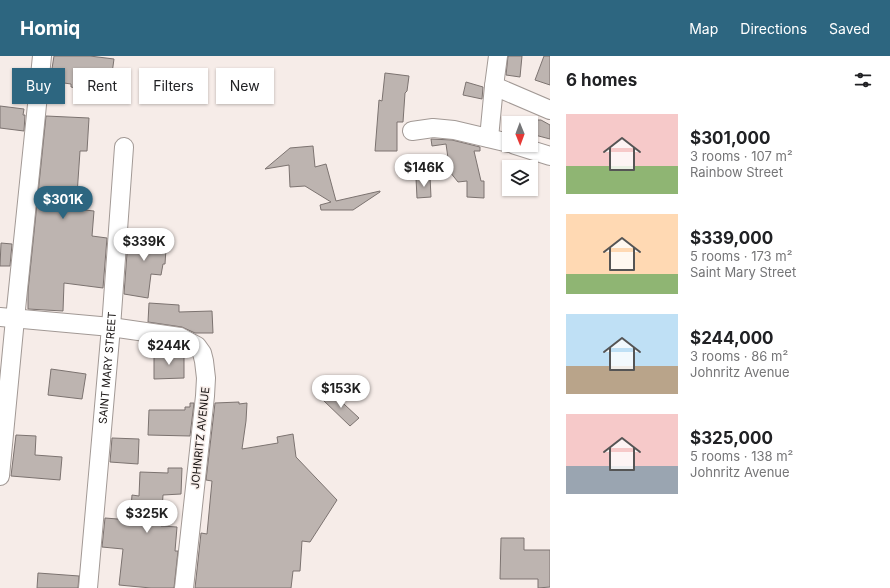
<!DOCTYPE html>
<html lang="en">
<head>
<meta charset="utf-8">
<style>
  body { margin:0; font-family:Inter,sans-serif; background:#f2f2f2; color:#202124; height:100vh; display:flex; flex-direction:column; font-size:15px; white-space:nowrap }
  * { box-sizing:border-box; margin:0 }
  p { font-size:13px; color:#757577 }
  .icon { flex:none; width:22px; height:22px; fill:none; stroke:currentColor; stroke-width:2; stroke-linecap:round; stroke-linejoin:round }
  .map { position:relative; flex:1; overflow:hidden }
  .details { display:flex; flex-direction:column; background:#fff; width:340px }
  .details>* { flex:none }
  .guide { position:absolute; left:12px; top:12px; width:380px; height:36px; display:flex; gap:8px }
  .needle { width:26px; rotate:179deg }
  .controls { position:absolute; left:502px; top:60px; display:grid; gap:8px }
  .controls a { display:grid; place-items:center; width:36px; height:36px; border-radius:0px; background:#fff; box-shadow:0 1px 3px #0004; font-size:20px }
  .price { position:absolute; translate:-50% -34px; padding:0 9px; border-radius:14px; background:#fff; color:#222; font-size:13px; line-height:26px; filter:drop-shadow(0 1px 2px #0008) }
  .price::after { content:''; position:absolute; left:50%; top:24px; width:12px; height:9px; margin-left:-6px; background:inherit; clip-path:polygon(0 0,100% 0,50% 100%) }
  .price.current { background:#2d6680; color:#fff }
  ul { padding:0; list-style:none }
  li { display:flex; align-items:center; gap:12px; height:100px; padding:0 16px }
  li span { display:grid; place-items:center; flex:none; width:112px; height:80px; border-radius:0px; color:#555 }
  li>.icon { margin-inline-start:auto }
  span .icon { width:48px; height:48px; fill:#fffc; stroke-width:1 }
  li b { font-size:17px }
  h2 { display:flex; justify-content:space-between; align-items:center; height:48px; padding:0 16px; font-size:17px }
  .tag { padding:0 14px; border-radius:0px; background:#fff; box-shadow:0 1px 3px #0004; font-size:14px; line-height:36px }
  .tag.current { background:#2d6680; color:#fff }
  header { display:flex; align-items:center; gap:24px; box-sizing:border-box; height:56px; padding:0 20px; background:#2d6680; color:#fff }
  header strong { font-size:19px }
  nav { display:flex; gap:22px; margin-inline-start:auto; font-size:14px }
  main { display:flex; flex:1; min-height:0 }
  .map>svg:first-child { display:block }
  .building { fill:#bdb4b0; stroke:#7c7370 }
  .lines { fill:none; stroke-linecap:round; stroke-linejoin:round }
  .street-casing { stroke:#a29995; stroke-width:20 }
  .street { stroke:#fff; stroke-width:18 }
  .labels { text-anchor:middle; stroke-width:3; stroke-linejoin:round; paint-order:stroke }
  .street-label { font-size:11px; fill:#191514; stroke:#f6ece8 }
</style>
</head>
<body>
<header>
<strong>Homiq</strong>
<nav><a>Map</a><a>Directions</a><a>Saved</a></nav>
</header>
<main>
<div class="map">
<svg width="550" height="532" viewBox="0 0 550 532">
  <rect width="100%" height="100%" fill="#f6ece8"/>
  <path class="building" d="M54 0H90L114 3 109 39 71 31V28L50 25Z
    M508 0H522L520 21 506 19Z
    M544 0H550V29L535 24Z
    M385 17 409 20 407 35 405 37 403 66H397V95H375L379 44 382 45Z
    M466 26 483 31 482 43 463 39Z
    M0 50 24 53 23 59H25L24 75 0 72Z
    M46 60 89 62 87 95H80L77 139 87 140 85 154 94 155 92 180 107 182 103 232 64 227 63 255 28 253V235Z
    M531 64H541L550 69V83L531 78Z
    M431 83 452 84 480 91V95H474L481 125H484V142L467 141V125L458 126 450 116 446 88 432 90Z
    M313 90 315 111 326 108 336 145 380 135V136L353 154H321L320 149 331 146 305 130 290 131 289 109 265 113 290 92Z
    M430 121 431 141 417 142 416 122Z
    M139 176 167 178 165 208H163L161 219 151 218 148 242 124 238 128 184 129 185V183H139Z
    M1 187 12 188 10 210H0Z
    M149 247 179 249V256L212 255 213 277H195L182 271 148 266Z
    M184 296V322L154 323V297Z
    M51 313 86 318 82 343 48 339Z
    M331 336 359 362 350 370 323 344Z
    M239 346V348L247 347 246 365 242 393 278 387 277 381 293 378 296 401 337 444 310 486 302 485 300 515H293L291 532H195L201 477 207 478 212 425 206 424 215 347Z
    M190 347H194L190 380 148 379 149 354H185V351H190Z
    M16 379 36 380 35 399 62 401 60 424 11 420Z
    M112 382 139 383 138 408 110 406Z
    M168 412H182L181 438 163 439 161 470 177 471 175 495H178L174 532H151L119 529 123 493 102 491 105 462 130 464 132 439 139 440 140 416 168 417Z
    M501 482H524V494H550V531L538 532V523H500Z
    M38 517 79 520 78 532H37Z"/>
  <g class="lines">
    <defs>
      <g id="street">
        <path d="M494 30 550 54"/>
        <path d="M412 75 433 72 454 74 509 87"/>
        <path d="M489 82 494 30 498 0"/>
        <path d="M515 89 550 100"/>
        <path d="M0 261 111 271 180 281 197 290 202 297 204 305 206 322 205 340 184 532"/>
        <path d="M0 420 15 263 42 0"/>
        <path id="s1" d="M88 532 111 271 124 91"/>
      </g>
    </defs>
    <use href="#street" class="street-casing"/>
    <use href="#street" class="street"/>
  </g>
  <g class="labels">
    <g class="street-label">
      <text dy="4" stroke="none"><textPath href="#s1" startOffset="221">SAINT MARY STREET</textPath></text>
      <text transform="translate(200 382) rotate(-84)" y="4">JOHNRITZ AVENUE</text>
    </g>
  </g>
</svg>
<div class="controls">
<a><svg class="needle" viewBox="-14 -14 28 28"><path d="M0-13l5 13h-10z" fill="#e53935"/><path d="M0 13l5-13h-10z" fill="#757577"/></svg></a>
<a><svg class="icon" aria-label="layers" viewBox="0 0 24 24"><path d="M12 4l9 5-9 5-9-5zM3 14l9 5 9-5"/></svg></a>
</div>
<b class="price" style="left:424px;top:132px">$146K</b>
<b class="price current" style="left:63px;top:164px">$301K</b>
<b class="price" style="left:144px;top:206px">$339K</b>
<b class="price" style="left:169px;top:310px">$244K</b>
<b class="price" style="left:341px;top:353px">$153K</b>
<b class="price" style="left:147px;top:478px">$325K</b>
<div class="guide">
<a class="tag current">Buy</a>
<a class="tag">Rent</a>
<a class="tag">Filters</a>
<a class="tag">New</a>
</div>
</div>
<section class="details">
<h2>6 homes<svg class="icon" aria-label="filters" viewBox="0 0 24 24"><path d="M4 7h16M4 17h16"/><circle cx="9" cy="7" r="2"/><circle cx="15" cy="17" r="2"/></svg></h2>
<ul>
<li><span style="background:linear-gradient(#f6c9c9 65%,#8fb573 0)"><svg class="icon" aria-label="home" viewBox="0 0 24 24"><path d="M3 11l9-7 9 7M6 9v11h12V9"/></svg></span><div><b>$301,000</b><p>3 rooms · 107 m²</p><p>Rainbow Street</p></div></li>
<li><span style="background:linear-gradient(#ffd9b3 75%,#8fb573 0)"><svg class="icon" aria-label="home" viewBox="0 0 24 24"><path d="M3 11l9-7 9 7M6 9v11h12V9"/></svg></span><div><b>$339,000</b><p>5 rooms · 173 m²</p><p>Saint Mary Street</p></div></li>
<li><span style="background:linear-gradient(#bfe0f5 65%,#b9a48a 0)"><svg class="icon" aria-label="home" viewBox="0 0 24 24"><path d="M3 11l9-7 9 7M6 9v11h12V9"/></svg></span><div><b>$244,000</b><p>3 rooms · 86 m²</p><p>Johnritz Avenue</p></div></li>
<li><span style="background:linear-gradient(#f6c9c9 65%,#9aa5b1 0)"><svg class="icon" aria-label="home" viewBox="0 0 24 24"><path d="M3 11l9-7 9 7M6 9v11h12V9"/></svg></span><div><b>$325,000</b><p>5 rooms · 138 m²</p><p>Johnritz Avenue</p></div></li>
</ul>
</section>
</main>
</body>
</html>
